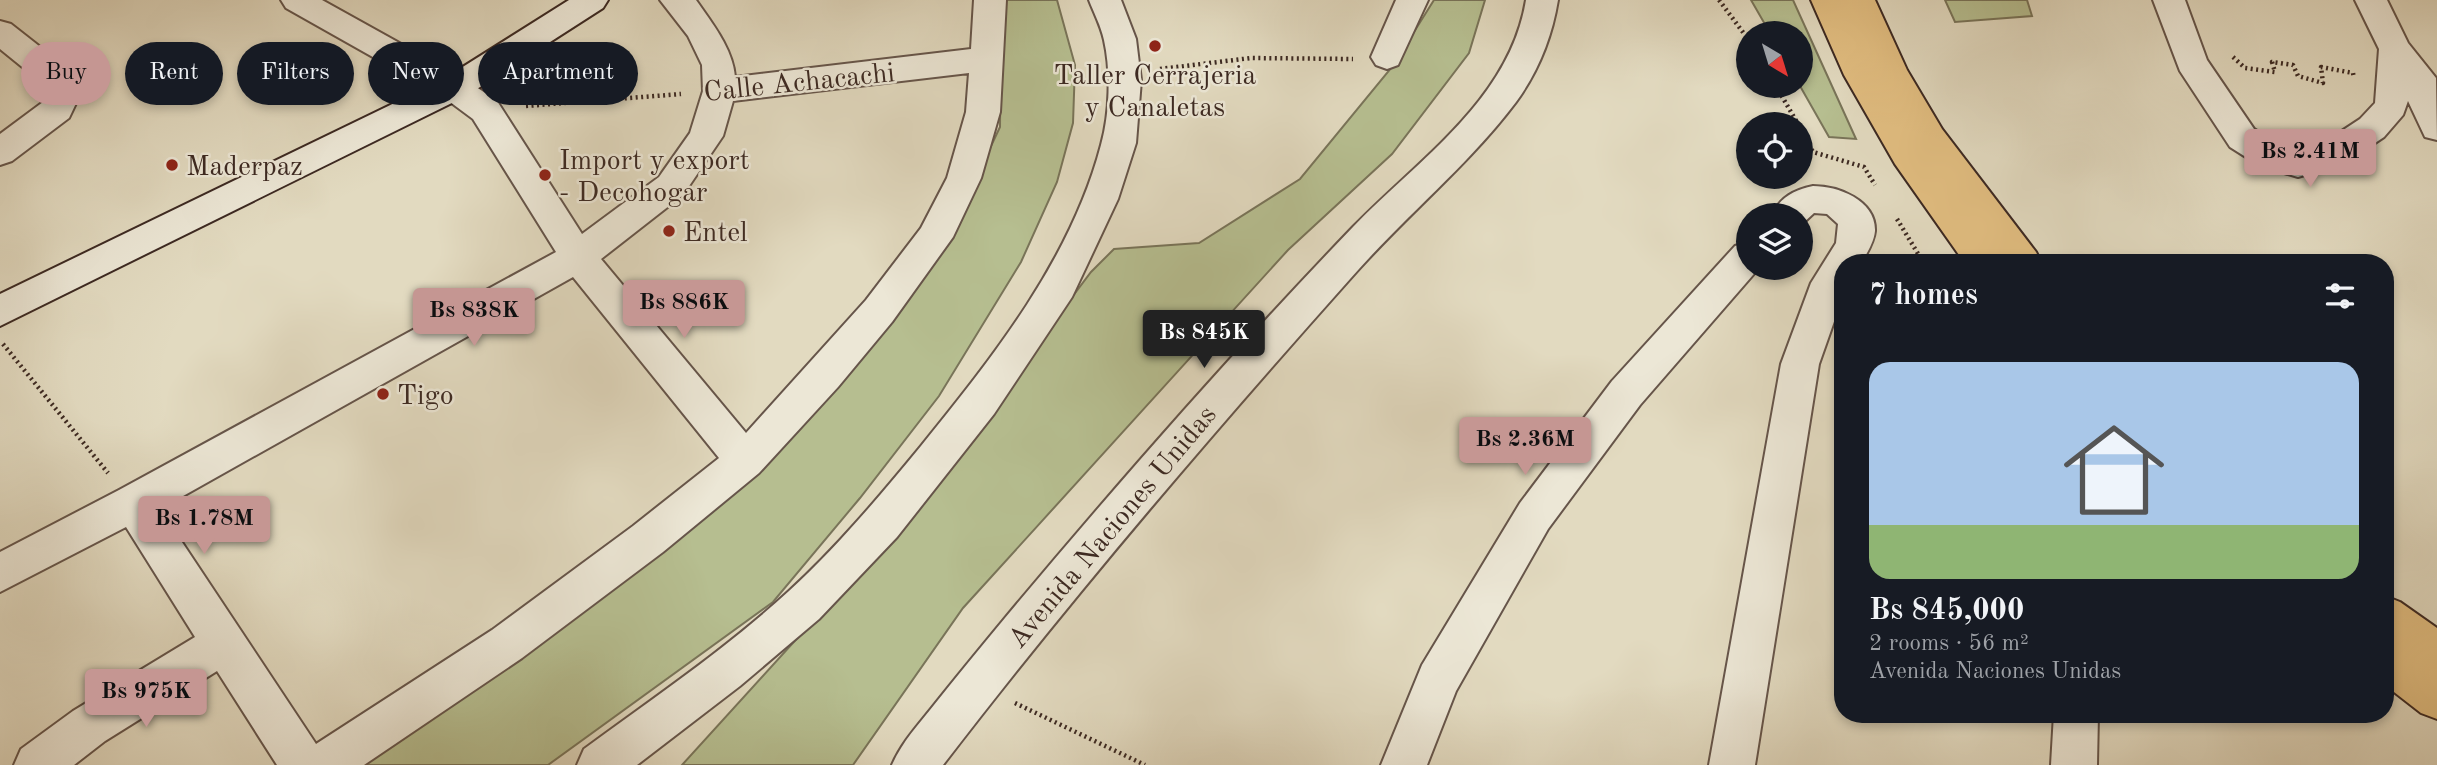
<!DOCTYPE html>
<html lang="en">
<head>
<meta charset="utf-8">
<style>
  body { margin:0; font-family:"Old Standard TT",serif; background:#20242c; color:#f1f3f6; height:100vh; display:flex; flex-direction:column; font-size:26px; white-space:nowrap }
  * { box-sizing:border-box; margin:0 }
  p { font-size:23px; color:#9ea1a6 }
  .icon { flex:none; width:38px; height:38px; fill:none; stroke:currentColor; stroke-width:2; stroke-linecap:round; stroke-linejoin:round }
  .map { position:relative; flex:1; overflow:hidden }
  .side { position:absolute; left:1834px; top:254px; width:560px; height:469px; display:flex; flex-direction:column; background:#171b24; border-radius:28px; box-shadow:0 4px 10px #0003 }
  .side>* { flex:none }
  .banner { position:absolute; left:21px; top:42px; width:665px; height:63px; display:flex; gap:14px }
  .needle { width:46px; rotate:142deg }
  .buttons { position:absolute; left:1736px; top:21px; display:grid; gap:14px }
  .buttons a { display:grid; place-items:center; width:77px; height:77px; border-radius:50%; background:#171b24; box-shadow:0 4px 10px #0003; font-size:35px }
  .price { position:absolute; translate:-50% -60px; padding:0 16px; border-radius:7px; background:#c59692; color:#111; font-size:23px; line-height:46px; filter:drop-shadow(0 2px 4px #0008) }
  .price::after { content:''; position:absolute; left:50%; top:42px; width:21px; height:16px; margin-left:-10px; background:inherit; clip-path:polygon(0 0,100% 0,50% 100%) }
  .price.active { background:#222; color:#fff }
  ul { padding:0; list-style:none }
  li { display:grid; align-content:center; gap:14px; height:371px; padding:0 35px }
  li+li { border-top:2px solid #363941 }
  li span { display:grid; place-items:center; height:217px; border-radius:21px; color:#555 }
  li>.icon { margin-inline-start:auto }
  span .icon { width:126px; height:126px; fill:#fffc; stroke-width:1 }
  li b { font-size:30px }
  h2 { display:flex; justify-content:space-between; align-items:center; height:84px; padding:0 35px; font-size:30px }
  .tag { padding:0 24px; border-radius:32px; background:#171b24; box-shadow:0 4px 10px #0003; font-size:24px; line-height:63px }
  .tag.active { background:#c59692; color:#111 }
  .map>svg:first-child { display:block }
  .green { fill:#b6be90; stroke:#797459; stroke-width:2 }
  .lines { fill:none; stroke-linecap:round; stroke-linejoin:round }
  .street-casing { stroke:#66554a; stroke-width:4 }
  .secondary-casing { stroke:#3c2922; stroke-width:4 }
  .highway-casing { stroke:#3c2922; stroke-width:4 }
  .path { stroke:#3c2922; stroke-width:4.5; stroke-dasharray:2 3.5; stroke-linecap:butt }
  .street { fill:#ece7d6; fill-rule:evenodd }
  .secondary { fill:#ece7d6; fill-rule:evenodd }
  .highway { fill:#e1bd80; fill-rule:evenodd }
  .poi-dot { fill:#8f2418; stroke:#ece7d6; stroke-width:2.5 }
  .labels { text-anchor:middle; stroke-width:5; stroke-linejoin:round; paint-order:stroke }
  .poi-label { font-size:28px; fill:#3c2922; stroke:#ece7d6; text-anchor:start }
  .street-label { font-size:28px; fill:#3c2922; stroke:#ece7d6 }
</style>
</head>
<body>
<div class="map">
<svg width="2437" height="765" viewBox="0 0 2437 765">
  <rect width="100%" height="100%" fill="#e2dac0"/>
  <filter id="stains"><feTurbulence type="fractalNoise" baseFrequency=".00286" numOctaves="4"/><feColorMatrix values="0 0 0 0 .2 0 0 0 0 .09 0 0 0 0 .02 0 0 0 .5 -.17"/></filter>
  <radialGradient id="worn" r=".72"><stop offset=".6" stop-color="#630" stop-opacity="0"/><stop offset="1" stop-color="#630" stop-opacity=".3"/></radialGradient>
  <path class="green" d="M1001 0H1057L1075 65 1073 123 1057 182 1021 262 939 396 860 498 773 602 548 765H349L664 548 961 210 1000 127Z
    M1434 0H1485L1469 53 1392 154 1288 250 963 608 853 765H682L901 524 1091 272 1114 249 1199 243 1300 179 1392 67Z
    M1751 0H1793L1856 139 1829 137 1800 86 1801 33H1770Z
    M1945 0H2027L2032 16 1955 22Z"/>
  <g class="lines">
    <defs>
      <path id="street" d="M281 0H322L466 80 497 101 582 234 659 177 690 133 703 91 702 65 688 36 660 0H696C712 23 733 49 735 77L971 49 974 0H1006L1000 112 981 178 953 237 892 322 838 387 759 473 663 552 522 658 364 765H277L217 671 105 741 74 765H14L21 749 73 711 195 637 126 527 0 592V552L119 490 556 252 473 119 442 96 286 8ZM969 73 966 112 947 178 921 228 866 300 746 433 601 259 683 195 723 136 733 101ZM573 277 719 458 633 526 492 630 316 744 160 509Z
        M1089 0H1121L1136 39 1141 80 1136 143 1118 199 1072 297 994 414 897 537 819 619 740 686 637 765H577L584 749C653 698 726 649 789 591 837 547 879 497 921 446 994 356 1071 259 1101 145 1110 113 1111 71 1104 40 1101 26 1094 13 1089 0Z
        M1396 0H1428L1398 65 1387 69 1376 65 1371 57Z
        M1526 0H1558C1552 37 1538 72 1516 102 1468 166 1403 218 1350 279 1209 437 1072 597 943 765H892C902 742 919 724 934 705 957 676 981 647 1005 618 1117 484 1232 353 1353 227 1419 159 1510 99 1526 0Z
        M2153 0H2185L2207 60 2254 129 2283 147 2298 151 2322 144 2360 119 2375 103 2379 49 2355 0H2387L2408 43 2436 78 2437 140 2425 137 2408 101 2403 115 2384 137 2345 163 2298 177 2260 166 2230 147 2180 71Z
        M0 21 11 24 62 64 79 97 69 118 12 161 0 165V134L43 102 45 97 37 79 0 49Z
        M1813 186C1838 186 1876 200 1875 231 1874 242 1867 253 1862 262H1843V296L1819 364 1755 765H1709L1781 364 1811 283 1836 243 1838 224 1827 214 1814 213 1801 225V215H1771C1781 197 1794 190 1813 186Z
        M1748 242V268H1759L1640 405 1548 529 1456 691 1427 765H1381L1422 665 1520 503 1612 381 1735 246Z
        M2054 714H2098L2097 765H2051Z"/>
      <path id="secondary" d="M569 0H608L603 8 466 96 0 326V294L442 80Z"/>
      <path id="highway" d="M1811 0H1843L1873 68 1843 0H1875L1907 70 1942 129 2036 252 2041 262H2003L2001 259 2002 262H1964L1895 164 1844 75Z
        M2385 596 2400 602 2437 628V719L2421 713 2385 685Z"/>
    </defs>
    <use href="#street" class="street-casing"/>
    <use href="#secondary" class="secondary-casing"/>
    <use href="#highway" class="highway-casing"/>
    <path class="path" d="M1719 0 1748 39
      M2233 57 2245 68 2275 72 2272 62 2293 65 2298 76 2323 83 2321 67 2353 73 2354 78
      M1160 69 1251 58 1353 59
      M1776 86 1798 124
      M526 106 681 94
      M1801 130 1813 152 1864 167 1875 185
      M1897 219 1923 262
      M3 344 108 473
      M1015 703 1145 765"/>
    <use href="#street" class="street"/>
    <use href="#secondary" class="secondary"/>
    <use href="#highway" class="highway"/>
  </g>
  <g class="poi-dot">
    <circle cx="1155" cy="46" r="7"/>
    <circle cx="172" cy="165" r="7"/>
    <circle cx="545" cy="175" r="7"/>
    <circle cx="669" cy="231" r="7"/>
    <circle cx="383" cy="394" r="7"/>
  </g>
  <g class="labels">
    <g class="poi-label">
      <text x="1155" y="84" text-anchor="middle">Taller Cerrajeria<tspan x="1155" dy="32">y Canaletas</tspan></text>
      <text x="559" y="169">Import y export<tspan x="559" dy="32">- Decohogar</tspan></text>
      <text x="186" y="175">Maderpaz</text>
      <text x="683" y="241">Entel</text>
      <text x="397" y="404">Tigo</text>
    </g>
    <g class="street-label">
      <text transform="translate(799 81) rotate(-6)" y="10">Calle Achacachi</text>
      <text transform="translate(1111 526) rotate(-50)" y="10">Avenida Naciones Unidas</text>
    </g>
  </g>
  <rect width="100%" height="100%" filter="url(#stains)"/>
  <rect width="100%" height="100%" fill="url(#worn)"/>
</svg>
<div class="buttons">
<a><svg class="needle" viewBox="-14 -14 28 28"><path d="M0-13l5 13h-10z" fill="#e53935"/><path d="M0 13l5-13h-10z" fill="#9ea1a6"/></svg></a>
<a><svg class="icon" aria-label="locate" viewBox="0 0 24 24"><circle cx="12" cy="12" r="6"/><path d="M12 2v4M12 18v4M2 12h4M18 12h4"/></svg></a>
<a><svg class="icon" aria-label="layers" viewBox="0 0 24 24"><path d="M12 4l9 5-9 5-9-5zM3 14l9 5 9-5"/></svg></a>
</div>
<b class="price" style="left:2310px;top:189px">Bs 2.41M</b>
<b class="price" style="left:684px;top:340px">Bs 886K</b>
<b class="price" style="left:474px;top:348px">Bs 838K</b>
<b class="price active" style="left:1204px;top:370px">Bs 845K</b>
<b class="price" style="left:1525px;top:477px">Bs 2.36M</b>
<b class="price" style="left:204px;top:556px">Bs 1.78M</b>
<b class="price" style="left:146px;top:729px">Bs 975K</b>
<div class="banner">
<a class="tag active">Buy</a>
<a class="tag">Rent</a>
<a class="tag">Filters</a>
<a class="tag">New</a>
<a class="tag">Apartment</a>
</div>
<section class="side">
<h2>7 homes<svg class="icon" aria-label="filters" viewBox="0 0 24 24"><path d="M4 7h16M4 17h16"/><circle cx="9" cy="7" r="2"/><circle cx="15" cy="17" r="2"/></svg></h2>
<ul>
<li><span style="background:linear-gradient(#a9c7e8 75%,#8fb573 0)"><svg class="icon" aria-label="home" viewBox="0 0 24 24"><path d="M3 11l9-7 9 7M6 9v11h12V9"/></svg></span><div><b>Bs 845,000</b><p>2 rooms · 56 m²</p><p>Avenida Naciones Unidas</p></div></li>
</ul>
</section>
</div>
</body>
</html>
